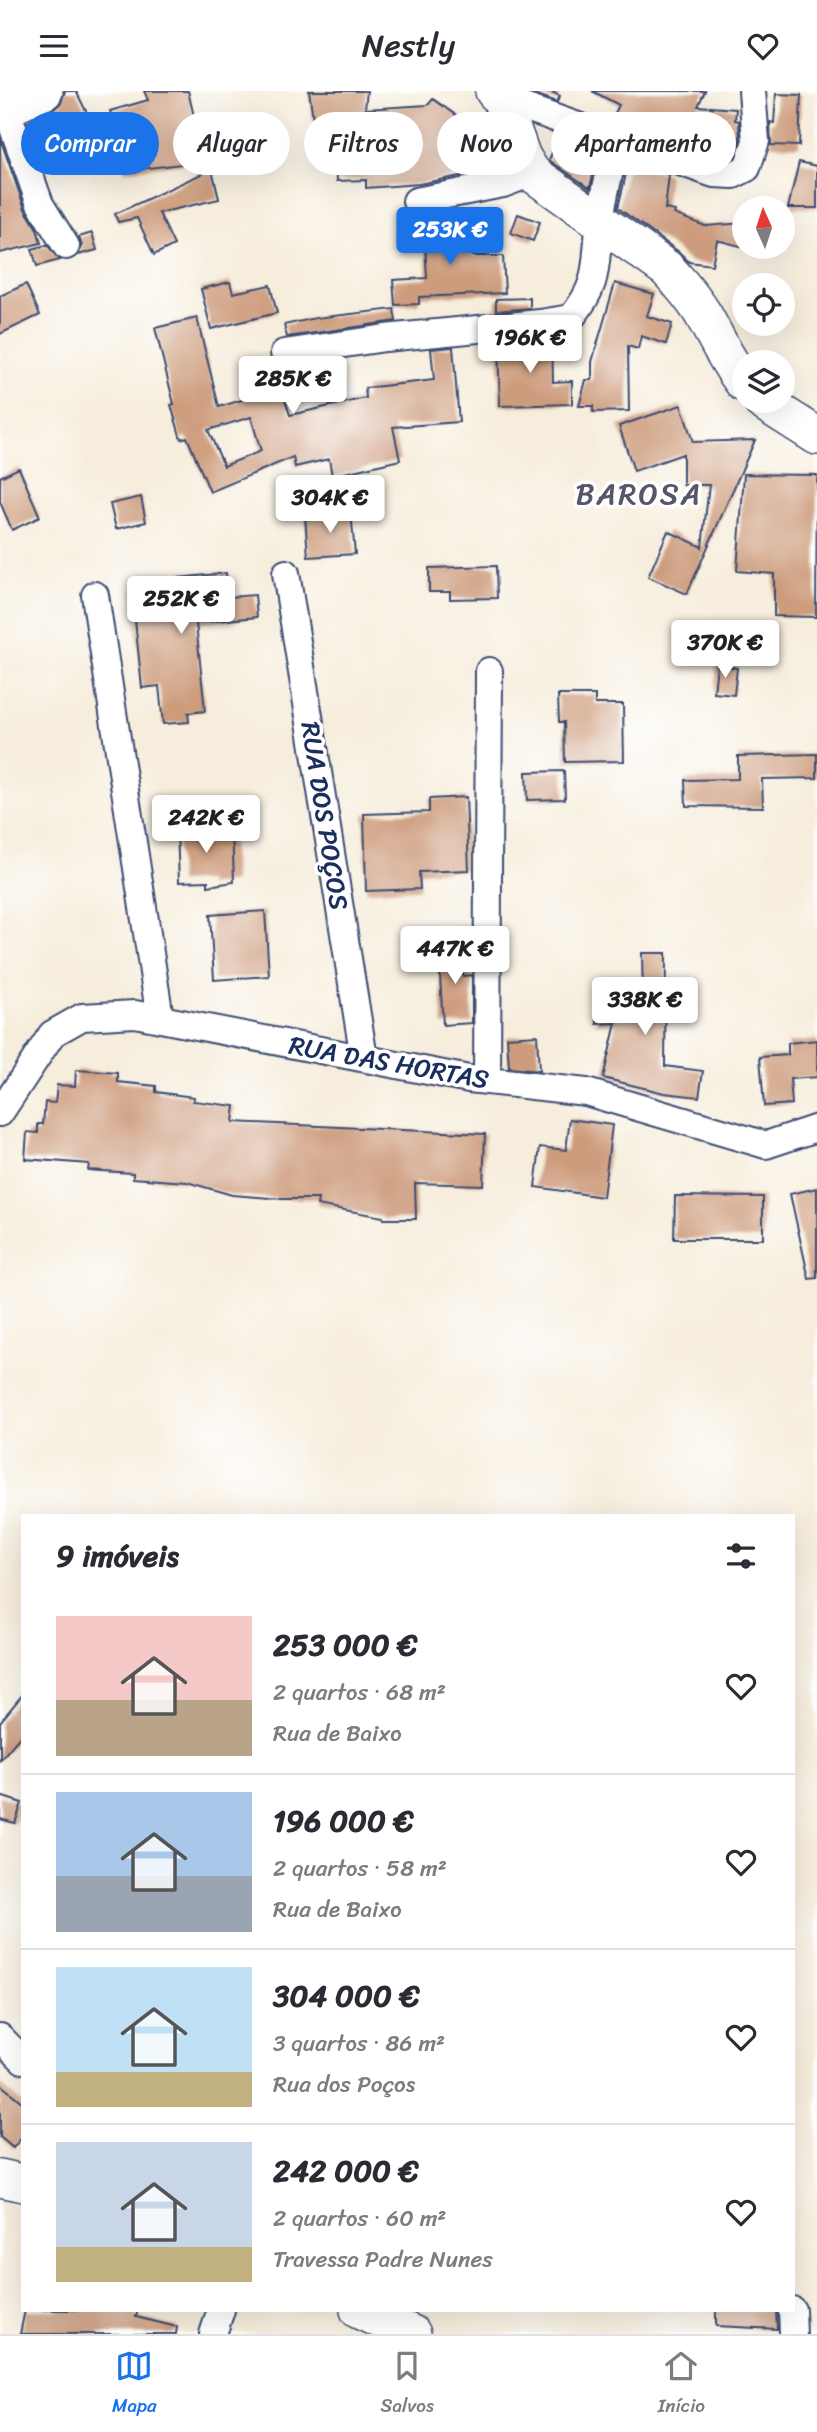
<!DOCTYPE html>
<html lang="pt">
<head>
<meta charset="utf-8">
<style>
  body { margin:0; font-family:Sriracha,sans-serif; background:#f7f7f7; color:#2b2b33; height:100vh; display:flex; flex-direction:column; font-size:26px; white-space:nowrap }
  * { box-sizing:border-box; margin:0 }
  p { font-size:23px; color:#7c7c81 }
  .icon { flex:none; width:38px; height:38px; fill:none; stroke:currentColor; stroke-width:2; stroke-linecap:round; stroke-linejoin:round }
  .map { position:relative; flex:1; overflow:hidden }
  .sheet { position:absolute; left:21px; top:1423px; width:774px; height:798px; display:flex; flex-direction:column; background:#fff; border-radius:0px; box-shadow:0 7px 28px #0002 }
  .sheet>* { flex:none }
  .banner { position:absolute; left:21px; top:21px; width:775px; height:63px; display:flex; gap:14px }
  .needle { width:46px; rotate:357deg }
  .fabs { position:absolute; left:732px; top:105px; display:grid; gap:14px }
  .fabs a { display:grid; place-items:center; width:63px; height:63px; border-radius:50%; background:#fff; box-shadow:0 7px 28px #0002; font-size:35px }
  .price { position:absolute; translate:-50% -60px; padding:0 16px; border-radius:7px; background:#fff; color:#222; font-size:23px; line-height:46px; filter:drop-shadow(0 2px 4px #0008) }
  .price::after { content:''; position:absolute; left:50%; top:42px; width:21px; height:16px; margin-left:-10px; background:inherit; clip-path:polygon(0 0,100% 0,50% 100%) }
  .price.current { background:#1a73e8; color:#fff }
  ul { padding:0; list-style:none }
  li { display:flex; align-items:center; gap:21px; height:175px; padding:0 35px }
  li+li { border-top:2px solid #e1e1e2 }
  li span { display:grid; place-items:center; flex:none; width:196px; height:140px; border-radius:0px; color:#555 }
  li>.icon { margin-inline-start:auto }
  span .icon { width:84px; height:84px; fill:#fffc; stroke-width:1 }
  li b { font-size:30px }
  h2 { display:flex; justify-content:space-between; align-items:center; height:84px; padding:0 35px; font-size:30px }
  .pill { padding:0 24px; border-radius:32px; background:#fff; box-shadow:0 7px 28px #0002; font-size:24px; line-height:63px }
  .pill.current { background:#1a73e8; color:#fff }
  header { display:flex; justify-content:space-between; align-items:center; height:91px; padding:0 35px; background:#fff; font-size:32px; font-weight:600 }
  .tabs { display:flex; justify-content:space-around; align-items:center; height:98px; border-top:2px solid #e1e1e2; background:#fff; font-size:19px; color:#7c7c81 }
  .tabs a { display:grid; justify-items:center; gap:4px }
  .tabs .current { color:#1a73e8 }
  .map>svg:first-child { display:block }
  .building { fill:#cd9c7d; fill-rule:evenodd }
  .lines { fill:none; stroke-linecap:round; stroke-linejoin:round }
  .street-casing { stroke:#3c4c71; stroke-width:30 }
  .secondary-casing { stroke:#3c4c71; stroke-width:40 }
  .street { stroke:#fff; stroke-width:26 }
  .secondary { stroke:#fff; stroke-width:37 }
  .labels { text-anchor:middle; stroke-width:7; stroke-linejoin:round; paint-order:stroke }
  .street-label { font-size:26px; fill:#1b2f5e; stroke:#fff }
  .quarter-label { font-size:30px; letter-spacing:2px; fill:#595569; stroke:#fff }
</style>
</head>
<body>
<header><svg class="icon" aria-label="menu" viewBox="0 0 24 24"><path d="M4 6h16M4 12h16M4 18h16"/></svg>Nestly<svg class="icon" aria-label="heart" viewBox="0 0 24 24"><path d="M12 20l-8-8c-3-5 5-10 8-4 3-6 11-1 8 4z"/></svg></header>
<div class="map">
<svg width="817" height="2243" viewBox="0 0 817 2243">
  <rect width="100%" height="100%" fill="#fff"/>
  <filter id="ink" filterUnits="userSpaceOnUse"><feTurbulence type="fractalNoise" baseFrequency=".0143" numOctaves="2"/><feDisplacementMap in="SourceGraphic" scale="14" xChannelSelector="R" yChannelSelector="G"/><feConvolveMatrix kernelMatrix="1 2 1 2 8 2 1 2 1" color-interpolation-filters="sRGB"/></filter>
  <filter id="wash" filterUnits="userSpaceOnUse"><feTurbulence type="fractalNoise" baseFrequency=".00686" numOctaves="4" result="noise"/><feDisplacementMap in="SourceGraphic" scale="28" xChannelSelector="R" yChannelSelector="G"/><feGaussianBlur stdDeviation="1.57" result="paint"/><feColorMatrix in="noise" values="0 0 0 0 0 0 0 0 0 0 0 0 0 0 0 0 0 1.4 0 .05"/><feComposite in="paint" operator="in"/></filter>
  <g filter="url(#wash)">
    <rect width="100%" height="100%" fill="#f6eddc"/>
    <g id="blocks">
      <path class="building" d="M65 0H76L91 30 37 58 28 31 53 19 61 12Z
        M144 0H188L201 55 235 46 240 66 124 80 121 58 110 20 148 9Z
        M309 0H367L365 18 428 14 433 8 466 31 444 63 494 59 496 78 419 93 366 97V89L337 90 336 68H330L328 39 315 41Z
        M526 0H550L560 5 557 11Z
        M592 0H705L698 15 736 18 735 29 739 30 740 48 734 66 730 68 717 67 611 30 619 14Z
        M776 3 801 4 799 55 771 54 770 31 774 32Z
        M559 45 599 59 590 97 549 69Z
        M0 47 25 118 37 138 41 152 0 162Z
        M629 70 669 84 665 118 675 120 674 123 705 135 744 132V156L717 149 712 174 689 171 679 161 618 117Z
        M799 71 817 75V117H788Z
        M212 78 219 108 159 122 174 154 154 164 137 127 118 131 115 123Z
        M450 119 451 156 472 155V165H503L505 202 419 206V213L395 214 393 189 427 187 424 137 419 139V125Z
        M518 123 540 131 533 150 511 142Z
        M92 142 97 159 78 164 82 155 79 146Z
        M47 154 60 169 37 175 32 158Z
        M230 191 233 202 270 194 277 222 211 238 201 198Z
        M615 192 654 203 647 225 672 233 666 253 641 245 638 258 628 255 629 320 593 321V315H579L586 289H592V271Z
        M26 193 40 224 0 243V205Z
        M530 207V217L496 220V208Z
        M394 218 396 230 287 246 284 234 316 227Z
        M197 227 219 316 258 304 253 290 277 283 290 324 366 307 365 297 434 289 431 258 453 256 459 331 393 336 400 369 332 385 329 368 295 376 293 366 210 401 187 346 181 348 171 314 174 313 155 237ZM251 326 261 360 224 375 208 339Z
        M552 246 553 291 572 290V313L500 315 498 252Z
        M681 314 693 351 755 349 687 503 648 486 668 440 702 456 709 394H683V363L634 380 619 335Z
        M19 377 40 426 12 439 0 411V386Z
        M744 383 817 384 816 526 774 525V483L737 480Z
        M141 406 146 431 116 438 110 413Z
        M351 421 355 463 308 466 305 424Z
        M496 475 497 507 450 508V501H429V477Z
        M226 482 229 506 255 504 257 526 196 532 205 620 188 622 189 631 163 633 159 595 142 597 132 500 150 498 149 490Z
        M717 574 737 577 734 604 714 602Z
        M558 604H595V613H623L624 670 565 671 564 631H559Z
        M817 663V687L762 688 763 716 686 715 685 689 738 688V665Z
        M564 680 565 708 527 709 526 681Z
        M466 706 469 779 419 781 420 798 366 800 364 723 429 721V708Z
        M232 736 234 791 208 795V790L179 791 177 738Z
        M265 820 269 885 214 889 210 824Z
        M462 852 463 885 472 884V932L443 934 438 853Z
        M642 862H666L665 975 703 980 699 1006 664 1002 603 987 616 932 597 933V908L643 907Z
        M537 944 539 980 509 977 507 946Z
        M817 949V986L790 988 792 1013 764 1015 760 966 788 964V952Z
        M76 979 118 982V991L156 995V1001L194 1006 193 1010 235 1015 233 1031 485 1043 483 1094 415 1092 416 1128H383V1126L317 1114 318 1108H282L232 1104 187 1091 133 1087V1082L88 1079 89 1073 25 1068 27 1041 38 1042V1033H43L45 1011 55 1012 57 994 75 995Z
        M570 1028 612 1034 603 1106 535 1096 540 1056 566 1059Z
        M817 1097V1187L809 1188 790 1103Z
        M675 1105 763 1106V1148H674Z
        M23 1603V1642L0 1669V1631Z
        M0 1705 22 1712 15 1732 0 1728Z
        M0 1993 23 2012V2045L13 2057 0 2046Z
        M25 2219H138L136 2226 177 2236 176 2243H20Z
        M716 2219H776L777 2238 716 2235Z"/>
    </g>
  </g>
  <g filter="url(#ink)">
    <use href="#blocks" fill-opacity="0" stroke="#3c4c71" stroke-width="2"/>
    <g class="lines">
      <defs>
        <path id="street" d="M501 8 714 83 733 84 747 77 756 50 752 0
          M6 17 40 113 66 155
          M416 110 503 93 532 82
          M284 262 385 247 540 232 571 227C601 191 594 174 600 131 603 104 611 77 617 51
          M286 482 364 967
          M95 504 160 927
          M487 990 489 580
          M0 1022 52 943 82 926 135 923 469 988 586 1001 766 1054 817 1037
          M0 1946 23 1969
          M792 2219 793 2243
          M213 2243 221 2219"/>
        <path id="secondary" d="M494 0 501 8 522 66 532 82 667 178C680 192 694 208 704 225 717 248 727 271 744 292
          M0 20 44 0
          M762 310 817 345
          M0 2087 23 2092
          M359 2219 412 2243"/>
      </defs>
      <use href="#street" class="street-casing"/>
      <use href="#secondary" class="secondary-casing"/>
      <use href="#street" class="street"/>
      <use href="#secondary" class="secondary"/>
    </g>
  </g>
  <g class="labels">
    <g class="street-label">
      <text transform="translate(325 725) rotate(81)" y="9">RUA DOS POÇOS</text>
      <text transform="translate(389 971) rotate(10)" y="9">RUA DAS HORTAS</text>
    </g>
    <g class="quarter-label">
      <text x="639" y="413">BAROSA</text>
    </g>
  </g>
</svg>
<div class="fabs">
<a><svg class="needle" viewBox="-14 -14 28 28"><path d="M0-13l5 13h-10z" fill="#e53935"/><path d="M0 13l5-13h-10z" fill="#7c7c81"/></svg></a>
<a><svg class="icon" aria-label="locate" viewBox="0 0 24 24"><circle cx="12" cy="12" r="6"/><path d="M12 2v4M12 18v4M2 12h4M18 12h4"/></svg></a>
<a><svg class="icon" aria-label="layers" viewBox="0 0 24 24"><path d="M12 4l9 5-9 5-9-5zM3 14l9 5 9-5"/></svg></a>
</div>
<b class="price current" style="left:450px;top:176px">253K €</b>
<b class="price" style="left:530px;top:284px">196K €</b>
<b class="price" style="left:293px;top:325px">285K €</b>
<b class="price" style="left:330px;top:444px">304K €</b>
<b class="price" style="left:181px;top:545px">252K €</b>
<b class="price" style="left:725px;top:589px">370K €</b>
<b class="price" style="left:206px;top:764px">242K €</b>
<b class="price" style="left:455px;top:895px">447K €</b>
<b class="price" style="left:645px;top:946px">338K €</b>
<div class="banner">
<a class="pill current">Comprar</a>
<a class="pill">Alugar</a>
<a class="pill">Filtros</a>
<a class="pill">Novo</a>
<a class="pill">Apartamento</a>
</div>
<section class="sheet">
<h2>9 imóveis<svg class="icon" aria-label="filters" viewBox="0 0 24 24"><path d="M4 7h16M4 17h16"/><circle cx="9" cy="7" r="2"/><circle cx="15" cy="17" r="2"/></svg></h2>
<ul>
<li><span style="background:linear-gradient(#f6c9c9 60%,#b9a48a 0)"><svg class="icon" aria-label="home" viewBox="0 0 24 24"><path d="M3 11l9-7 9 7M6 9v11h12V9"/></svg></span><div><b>253 000 €</b><p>2 quartos · 68 m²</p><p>Rua de Baixo</p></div><svg class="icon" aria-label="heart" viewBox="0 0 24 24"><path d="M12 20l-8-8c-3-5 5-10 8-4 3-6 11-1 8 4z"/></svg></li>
<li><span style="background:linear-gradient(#a9c7e8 60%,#9aa5b1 0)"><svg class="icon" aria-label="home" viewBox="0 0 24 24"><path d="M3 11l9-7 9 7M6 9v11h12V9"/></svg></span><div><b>196 000 €</b><p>2 quartos · 58 m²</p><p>Rua de Baixo</p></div><svg class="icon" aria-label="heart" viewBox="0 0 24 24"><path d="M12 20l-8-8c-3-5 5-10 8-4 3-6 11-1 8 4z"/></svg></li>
<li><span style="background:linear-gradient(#bfe0f5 75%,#c2b280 0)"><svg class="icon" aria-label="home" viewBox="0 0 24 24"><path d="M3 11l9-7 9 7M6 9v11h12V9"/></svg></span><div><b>304 000 €</b><p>3 quartos · 86 m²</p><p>Rua dos Poços</p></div><svg class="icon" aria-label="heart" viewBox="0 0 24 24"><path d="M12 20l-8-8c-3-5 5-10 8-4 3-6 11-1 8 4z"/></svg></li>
<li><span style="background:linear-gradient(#c9d6e8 75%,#c2b280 0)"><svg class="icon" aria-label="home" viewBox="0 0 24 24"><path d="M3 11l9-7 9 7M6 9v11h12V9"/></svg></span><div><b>242 000 €</b><p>2 quartos · 60 m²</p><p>Travessa Padre Nunes</p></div><svg class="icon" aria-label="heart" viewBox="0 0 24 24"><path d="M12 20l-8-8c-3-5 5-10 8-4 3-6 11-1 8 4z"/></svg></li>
</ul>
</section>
</div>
<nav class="tabs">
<a class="current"><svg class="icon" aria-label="map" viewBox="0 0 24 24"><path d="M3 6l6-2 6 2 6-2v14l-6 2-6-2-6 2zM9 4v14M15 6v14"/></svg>Mapa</a>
<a><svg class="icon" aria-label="saved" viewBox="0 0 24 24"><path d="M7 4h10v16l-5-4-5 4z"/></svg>Salvos</a>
<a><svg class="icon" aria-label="home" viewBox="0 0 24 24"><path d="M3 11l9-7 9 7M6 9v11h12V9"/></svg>Início</a>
</nav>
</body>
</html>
